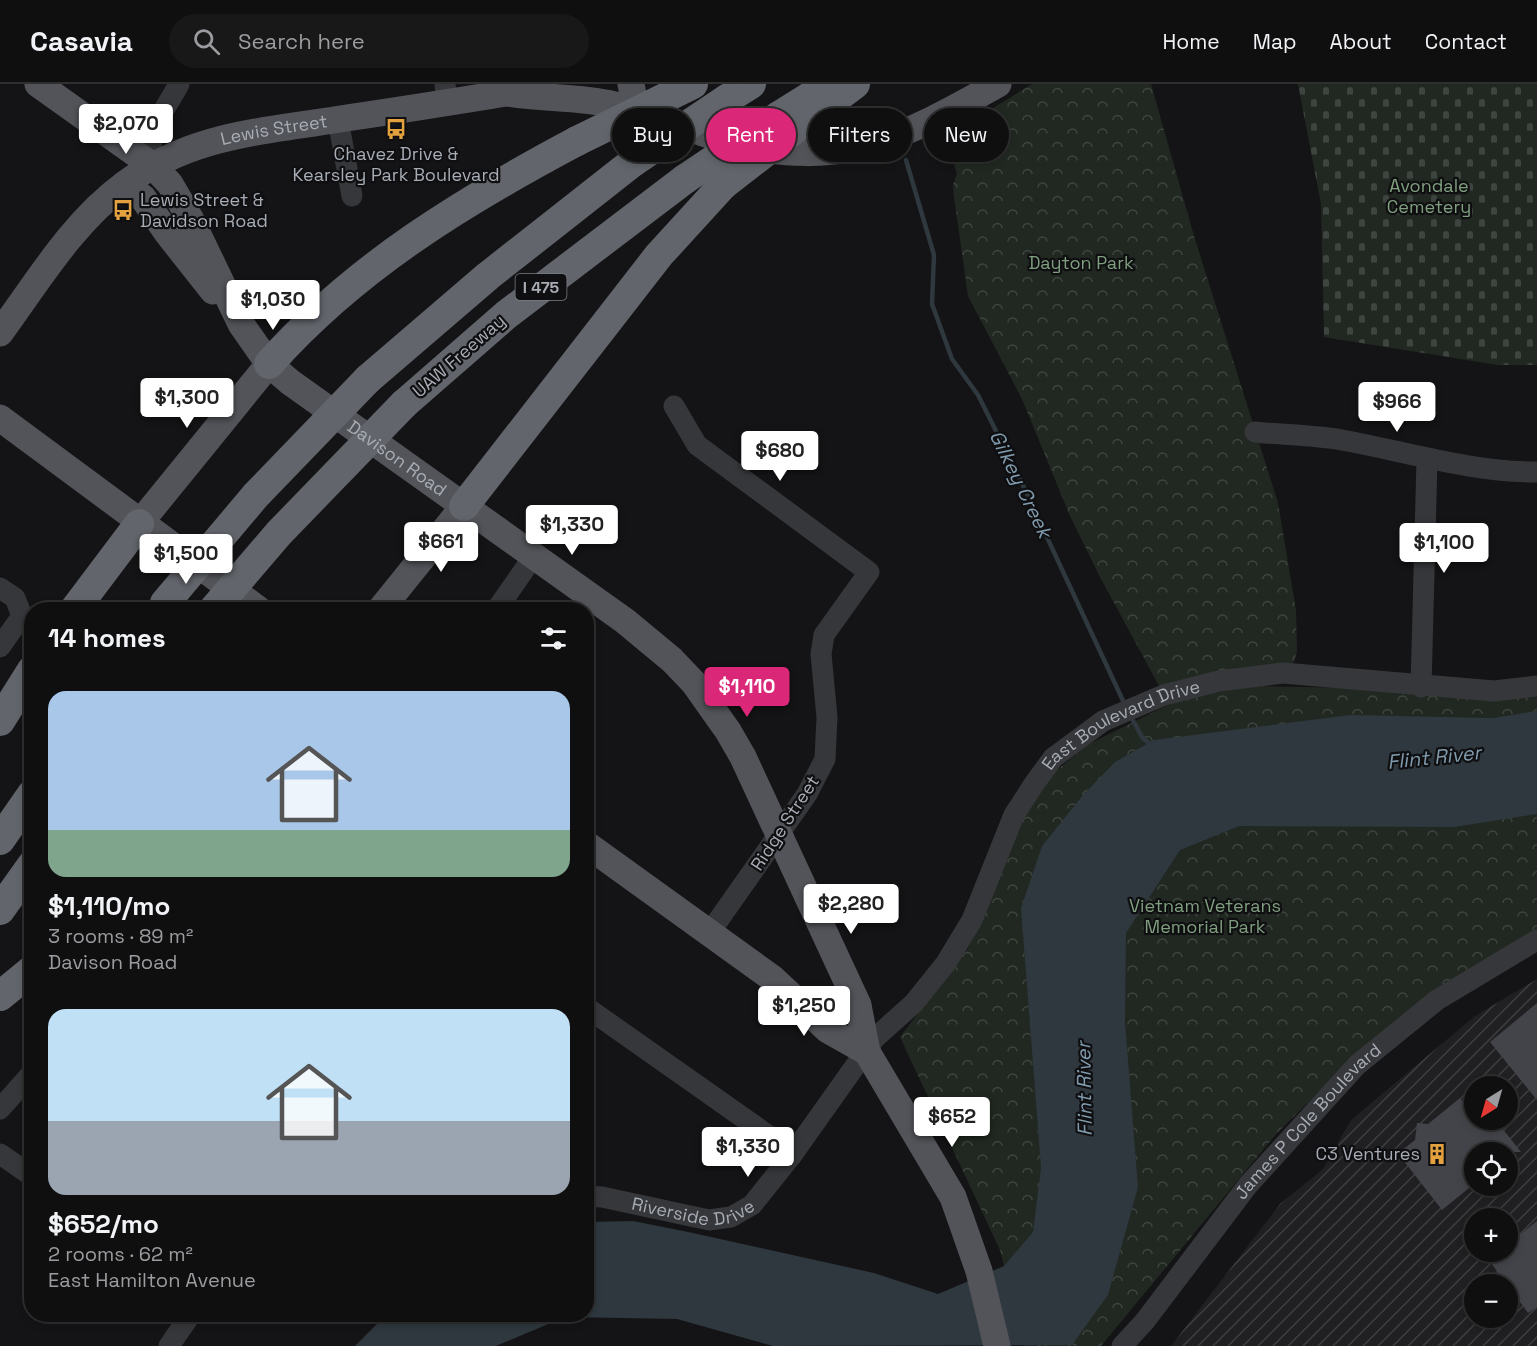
<!DOCTYPE html>
<html lang="en">
<head>
<meta charset="utf-8">
<style>
  body { margin:0; font-family:"Space Grotesk",sans-serif; background:#181819; color:#f1f3f6; height:100vh; display:flex; flex-direction:column; font-size:22px; white-space:nowrap }
  * { box-sizing:border-box; margin:0 }
  p { font-size:20px; color:#9b9c9f }
  .icon { flex:none; width:33px; height:33px; fill:none; stroke:currentColor; stroke-width:2; stroke-linecap:round; stroke-linejoin:round }
  .map { position:relative; flex:1; overflow:hidden }
  .drawer { position:absolute; left:24px; top:518px; width:570px; height:720px; display:flex; flex-direction:column; background:#0f0f10; border-radius:24px; box-shadow:0 3px 9px #0003,0 0 0 2px #2f2f30 }
  .drawer>* { flex:none }
  .banner { position:absolute; left:612px; top:24px; width:570px; height:54px; display:flex; gap:12px }
  .needle { width:39px; rotate:217deg }
  .tools { position:absolute; left:1464px; top:992px; display:grid; gap:12px }
  .tools a { display:grid; place-items:center; width:54px; height:54px; border-radius:50%; background:#0f0f10; box-shadow:0 3px 9px #0003,0 0 0 2px #2f2f30; font-size:30px }
  .price { position:absolute; translate:-50% -51px; padding:0 14px; border-radius:6px; background:#fff; color:#222; font-size:20px; line-height:39px; filter:drop-shadow(0 2px 3px #0008) }
  .price::after { content:''; position:absolute; left:50%; top:36px; width:18px; height:14px; margin-left:-9px; background:inherit; clip-path:polygon(0 0,100% 0,50% 100%) }
  .price.active { background:#db2777; color:#fff }
  ul { padding:0; list-style:none }
  li { display:grid; align-content:center; gap:12px; height:318px; padding:0 24px }
  li span { display:grid; place-items:center; height:186px; border-radius:18px; color:#555 }
  li>.icon { margin-inline-start:auto }
  span .icon { width:108px; height:108px; fill:#fffc; stroke-width:1 }
  li b { font-size:26px }
  h2 { display:flex; justify-content:space-between; align-items:center; height:72px; padding:0 24px; font-size:26px }
  .tag { padding:0 21px; border-radius:27px; background:#0f0f10; box-shadow:0 3px 9px #0003,0 0 0 2px #2f2f30; font-size:21px; line-height:54px }
  .tag.active { background:#db2777; color:#fff }
  header { display:flex; align-items:center; gap:36px; box-sizing:border-box; height:84px; padding:0 30px; background:#0f0f10; border-bottom:2px solid #2f2f30 }
  header strong { font-size:28px }
  nav { display:flex; gap:33px; margin-inline-start:auto; font-size:21px }
  .search { width:420px; height:54px; background:#181819; display:flex; align-items:center; gap:15px; box-sizing:border-box; padding:0 21px; border-radius:33px; color:#9b9c9f; font-size:22px }
  .map>svg:first-child { display:block }
  .industrial { fill:url(#industrial-furrows); fill-rule:evenodd }
  .cemetery { fill:url(#cemetery-stones) }
  .park { fill:url(#park-crowns) }
  .water { fill:#2e383e }
  .lines { fill:none; stroke-linecap:round; stroke-linejoin:round }
  .stream { stroke:#2e383e; stroke-width:4.5 }
  .building { fill:#434449 }
  .minor { stroke:#36373a; stroke-width:21 }
  .major { stroke:#525459; stroke-width:27 }
  .highway { stroke:#62656b; stroke-width:30 }
  .highway-bridge { stroke:#62656b; stroke-width:30 }
  .labels { text-anchor:middle; stroke-width:4.5; stroke-linejoin:round; paint-order:stroke }
  .shield { fill:#0f0f11; stroke:#797d84; stroke-width:1.5 }
  .shield-label { font-size:16px; font-weight:bold; fill:#a7acb5 }
  .street-label { font-size:18px; fill:#a7acb5; stroke:#0f0f11 }
  .poi-label { font-size:18px; fill:#a7acb5; stroke:#0f0f11 }
  .park-label { font-size:18px; fill:#7f9f7f; stroke:#0f0f11 }
  .water-label { font-size:20px; font-style:italic; fill:#809bad; stroke:#0f0f11 }
</style>
</head>
<body>
<header>
<strong>Casavia</strong>
<div class="search"><svg class="icon" aria-label="search" viewBox="0 0 24 24"><circle cx="10" cy="10" r="6"/><path d="M15 15l6 6"/></svg>Search here</div>
<nav><a>Home</a><a>Map</a><a>About</a><a>Contact</a></nav>
</header>
<div class="map">
<svg width="1537" height="1262" viewBox="0 0 1537 1262">
  <defs>
    <pattern id="industrial-furrows" width="10" height="10" patternUnits="userSpaceOnUse" patternTransform="scale(1.5)"><rect width="10" height="10" fill="#202023"/><path d="M-1 1l2-2M0 10L10 0M9 11l2-2" fill="none" stroke="#3e3e41"/></pattern>
    <pattern id="cemetery-stones" width="16" height="16" patternUnits="userSpaceOnUse" patternTransform="scale(1.5)"><rect width="16" height="16" fill="#212821"/><path d="M2 7V4a2 2 0 0 1 4 0v3zM10 15v-3a2 2 0 0 1 4 0v3z" fill="#3e443f"/></pattern>
    <pattern id="park-crowns" width="20" height="18" patternUnits="userSpaceOnUse" patternTransform="scale(1.5)"><rect width="20" height="18" fill="#212821"/><path d="M2 6a3 3 0 1 1 6 0M12 15a3 3 0 1 1 6 0" fill="none" stroke="#3e443f"/></pattern>
  </defs>
  <rect width="100%" height="100%" fill="#141416"/>
  <path class="industrial" d="M1537 895V1262H1171L1280 1120 1323 1085 1351 1036 1475 932ZM1474 1002H1508V1035H1474ZM1474 1068H1508V1101H1474ZM1474 1134H1508V1167H1474ZM1474 1200H1508V1233H1474Z"/>
  <path class="cemetery" d="M1298 0H1537V281H1498L1324 253 1321 120Z"/>
  <path class="park" d="M1032 0H1151L1194 152 1278 419 1296 526 1297 568 1294 578 1283 589 1164 611 1100 493 1070 432 1022 315 968 212 954 113 953 101 957 90 946 53Z
    M1247 602 1537 607V849L1320 1007 1277 1049 1101 1262H1024L1000 1166 900 953 968 864 1022 738 1052 690 1089 660 1176 617Z"/>
  <path class="water" d="M1537 627V730L1454 743 1239 742 1180 766 1126 849 1125 938 1138 1103 1108 1211 1072 1261 773 1262 677 1235 565 1233 496 1262H355L387 1230H586L587 1138 633 1137 693 1149 874 1189 938 1210 1004 1182 1033 1148 1041 1084 1021 824 1042 762 1083 711 1115 678 1154 656 1350 631 1493 634Z"/>
  <g class="lines">
    <path class="stream" d="M906 76 934 171 932 220 952 275 978 311 1019 393 1125 621
      M1130 631 1142 653 1153 663"/>
  </g>
  <path class="building" d="M1537 919V1016L1490 958Z
    M1460 1014 1474 1030V1035H1495L1521 1068H1474V1100L1442 1126 1400 1072 1401 1067 1415 1056 1417 1039 1428 1040Z
    M1537 1137V1223L1528 1229 1488 1175 1498 1167H1508V1160Z"/>
  <g class="lines">
    <g class="minor">
      <path d="M445 0 447 19"/>
      <path d="M338 36 352 112"/>
      <path d="M153 82C146 44 162 32 179 0"/>
      <path d="M674 322 697 361 869 488 824 551 821 570 827 633 825 675 807 710 710 848"/>
      <path d="M1255 348C1284 351 1314 351 1342 356 1408 368 1470 388 1537 388"/>
      <path d="M0 504 15 514 22 532 0 563"/>
      <path d="M497 525 533 473"/>
      <path d="M1421 603 1427 376"/>
      <path d="M586 923 779 1059 792 1071"/>
      <path d="M0 1025 32 989"/>
      <path d="M0 1070 32 1092"/>
      <path id="s1" d="M586 1112 602 1113 709 1136 731 1133 752 1121 792 1071 875 954 914 919 946 879 972 836 1014 731 1034 700 1053 674 1103 637 1164 611 1219 597 1283 589 1494 607 1537 602"/>
      <path d="M169 1262 191 1230"/>
      <path id="s2" d="M1122 1262 1145 1237 1248 1101 1357 981 1437 916 1537 856"/>
    </g>
    <g class="major">
      <path id="s3" d="M38 0 153 82 170 100 191 136 241 240 269 280 290 298 625 537 672 576 694 599 728 647 743 673 858 921 867 968 953 1113 979 1187 997 1262"/>
      <path d="M631 0 634 16 640 28"/>
      <path d="M125 100 143 114 168 150 213 207"/>
      <path id="s4" d="M0 249C38 197 73 138 125 100 192 50 262 48 340 35 396 27 451 18 507 9 543 15 579 12 615 21 655 30 692 47 732 58 842 87 904 53 998 0"/>
      <path d="M0 334 258 525"/>
      <path d="M139 440 269 280"/>
      <path d="M381 525 464 422"/>
      <path d="M586 760 772 894 828 946 867 968"/>
    </g>
    <path class="highway" d="M727 15 751 0
      M819 27 855 0
      M779 32 830 0
      M269 280C355 183 464 117 577 57
      M368 295 488 192 633 78
      M404 320 506 231 685 95
      M464 422 659 171 723 101
      M75 525 139 440
      M0 637 32 586
      M0 756 32 710
      M0 826 32 781
      M0 912 32 886"/>
    <path class="highway-bridge" d="M577 57 693 0
      M633 78 727 15
      M685 95 779 32
      M723 101 809 34
      M165 519 256 411 368 295
      M214 525 279 449 404 320"/>
  </g>
  <defs>
    <symbol id="bus-bare" viewBox="-9 -9 18 18"><path d="M-5-6H5V4H4V6H2V4H-2V6H-4V4H-5ZM-3.5-4V0h7V-4ZM-3.5 1.2v1.5H-2V1.2ZM2 1.2v1.5H3.5V1.2Z" fill="#e3a13f" stroke="#0f0f11" stroke-width="2.5" paint-order="stroke"/></symbol>
    <symbol id="building-bare" viewBox="-9 -9 18 18"><path d="M-4-6H4V6H1V3H-1V6H-4ZM-2.5-4.3h1.7v1.8h-1.7ZM.8-4.3h1.7v1.8H.8ZM-2.5-1h1.7V.8h-1.7ZM.8-1h1.7V.8H.8Z" fill="#e3a13f" stroke="#0f0f11" stroke-width="2.5" paint-order="stroke"/></symbol>
  </defs>
  <g fill-rule="evenodd">
    <use href="#bus-bare" x="381" y="30" width="30" height="30"/>
    <use href="#bus-bare" x="108" y="111" width="30" height="30"/>
    <use href="#building-bare" x="1422" y="1055" width="30" height="30"/>
  </g>
  <g class="labels">
    <rect class="shield" x="515.5" y="190" width="51" height="26" rx="4.5"/>
    <g class="shield-label">
      <text x="541" y="209">I 475</text>
    </g>
    <g class="street-label">
      <text dy="6" stroke="none"><textPath href="#s4" startOffset="356">Lewis Street</textPath></text>
      <text transform="translate(459 272) rotate(-41)" y="6">UAW Freeway</text>
      <text dy="6" stroke="none"><textPath href="#s3" startOffset="531">Davison Road</textPath></text>
      <text dy="6" stroke="none"><textPath href="#s1" startOffset="792">East Boulevard Drive</textPath></text>
      <text transform="translate(785 739) rotate(-57)" y="6">Ridge Street</text>
      <text dy="6" stroke="none"><textPath href="#s2" startOffset="292">James P Cole Boulevard</textPath></text>
      <text dy="6" stroke="none"><textPath href="#s1" startOffset="110">Riverside Drive</textPath></text>
    </g>
    <g class="poi-label">
      <text x="396" y="76">Chavez Drive &amp;<tspan x="396" dy="21">Kearsley Park Boulevard</tspan></text>
      <text x="140" y="122" text-anchor="start">Lewis Street &amp;<tspan x="140" dy="21">Davidson Road</tspan></text>
      <text x="1420" y="1076" text-anchor="end">C3 Ventures</text>
    </g>
    <g class="park-label">
      <text x="1429" y="108">Avondale<tspan x="1429" dy="21">Cemetery</tspan></text>
      <text x="1081" y="185">Dayton Park</text>
      <text x="1205" y="828">Vietnam Veterans<tspan x="1205" dy="21">Memorial Park</tspan></text>
    </g>
    <g class="water-label">
      <text transform="translate(1021 400) rotate(64)" y="7">Gilkey Creek</text>
      <text transform="translate(1434 673) rotate(-6)" y="7">Flint River</text>
      <text transform="translate(1084 1005) rotate(-91)" y="7">Flint River</text>
    </g>
  </g>
</svg>
<div class="tools">
<a><svg class="needle" viewBox="-14 -14 28 28"><path d="M0-13l5 13h-10z" fill="#e53935"/><path d="M0 13l5-13h-10z" fill="#9b9c9f"/></svg></a>
<a><svg class="icon" aria-label="locate" viewBox="0 0 24 24"><circle cx="12" cy="12" r="6"/><path d="M12 2v4M12 18v4M2 12h4M18 12h4"/></svg></a>
<a>+</a>
<a>−</a>
</div>
<b class="price" style="left:126px;top:71px">$2,070</b>
<b class="price" style="left:273px;top:247px">$1,030</b>
<b class="price" style="left:187px;top:345px">$1,300</b>
<b class="price" style="left:1397px;top:349px">$966</b>
<b class="price" style="left:780px;top:398px">$680</b>
<b class="price" style="left:572px;top:472px">$1,330</b>
<b class="price" style="left:441px;top:489px">$661</b>
<b class="price" style="left:1444px;top:490px">$1,100</b>
<b class="price" style="left:186px;top:501px">$1,500</b>
<b class="price active" style="left:747px;top:634px">$1,110</b>
<b class="price" style="left:851px;top:851px">$2,280</b>
<b class="price" style="left:804px;top:953px">$1,250</b>
<b class="price" style="left:952px;top:1064px">$652</b>
<b class="price" style="left:748px;top:1094px">$1,330</b>
<div class="banner">
<a class="tag">Buy</a>
<a class="tag active">Rent</a>
<a class="tag">Filters</a>
<a class="tag">New</a>
</div>
<section class="drawer">
<h2>14 homes<svg class="icon" aria-label="filters" viewBox="0 0 24 24"><path d="M4 7h16M4 17h16"/><circle cx="9" cy="7" r="2"/><circle cx="15" cy="17" r="2"/></svg></h2>
<ul>
<li><span style="background:linear-gradient(#a9c7e8 75%,#7fa58c 0)"><svg class="icon" aria-label="home" viewBox="0 0 24 24"><path d="M3 11l9-7 9 7M6 9v11h12V9"/></svg></span><div><b>$1,110/mo</b><p>3 rooms · 89 m²</p><p>Davison Road</p></div></li>
<li><span style="background:linear-gradient(#bfe0f5 60%,#9aa5b1 0)"><svg class="icon" aria-label="home" viewBox="0 0 24 24"><path d="M3 11l9-7 9 7M6 9v11h12V9"/></svg></span><div><b>$652/mo</b><p>2 rooms · 62 m²</p><p>East Hamilton Avenue</p></div></li>
</ul>
</section>
</div>
</body>
</html>
